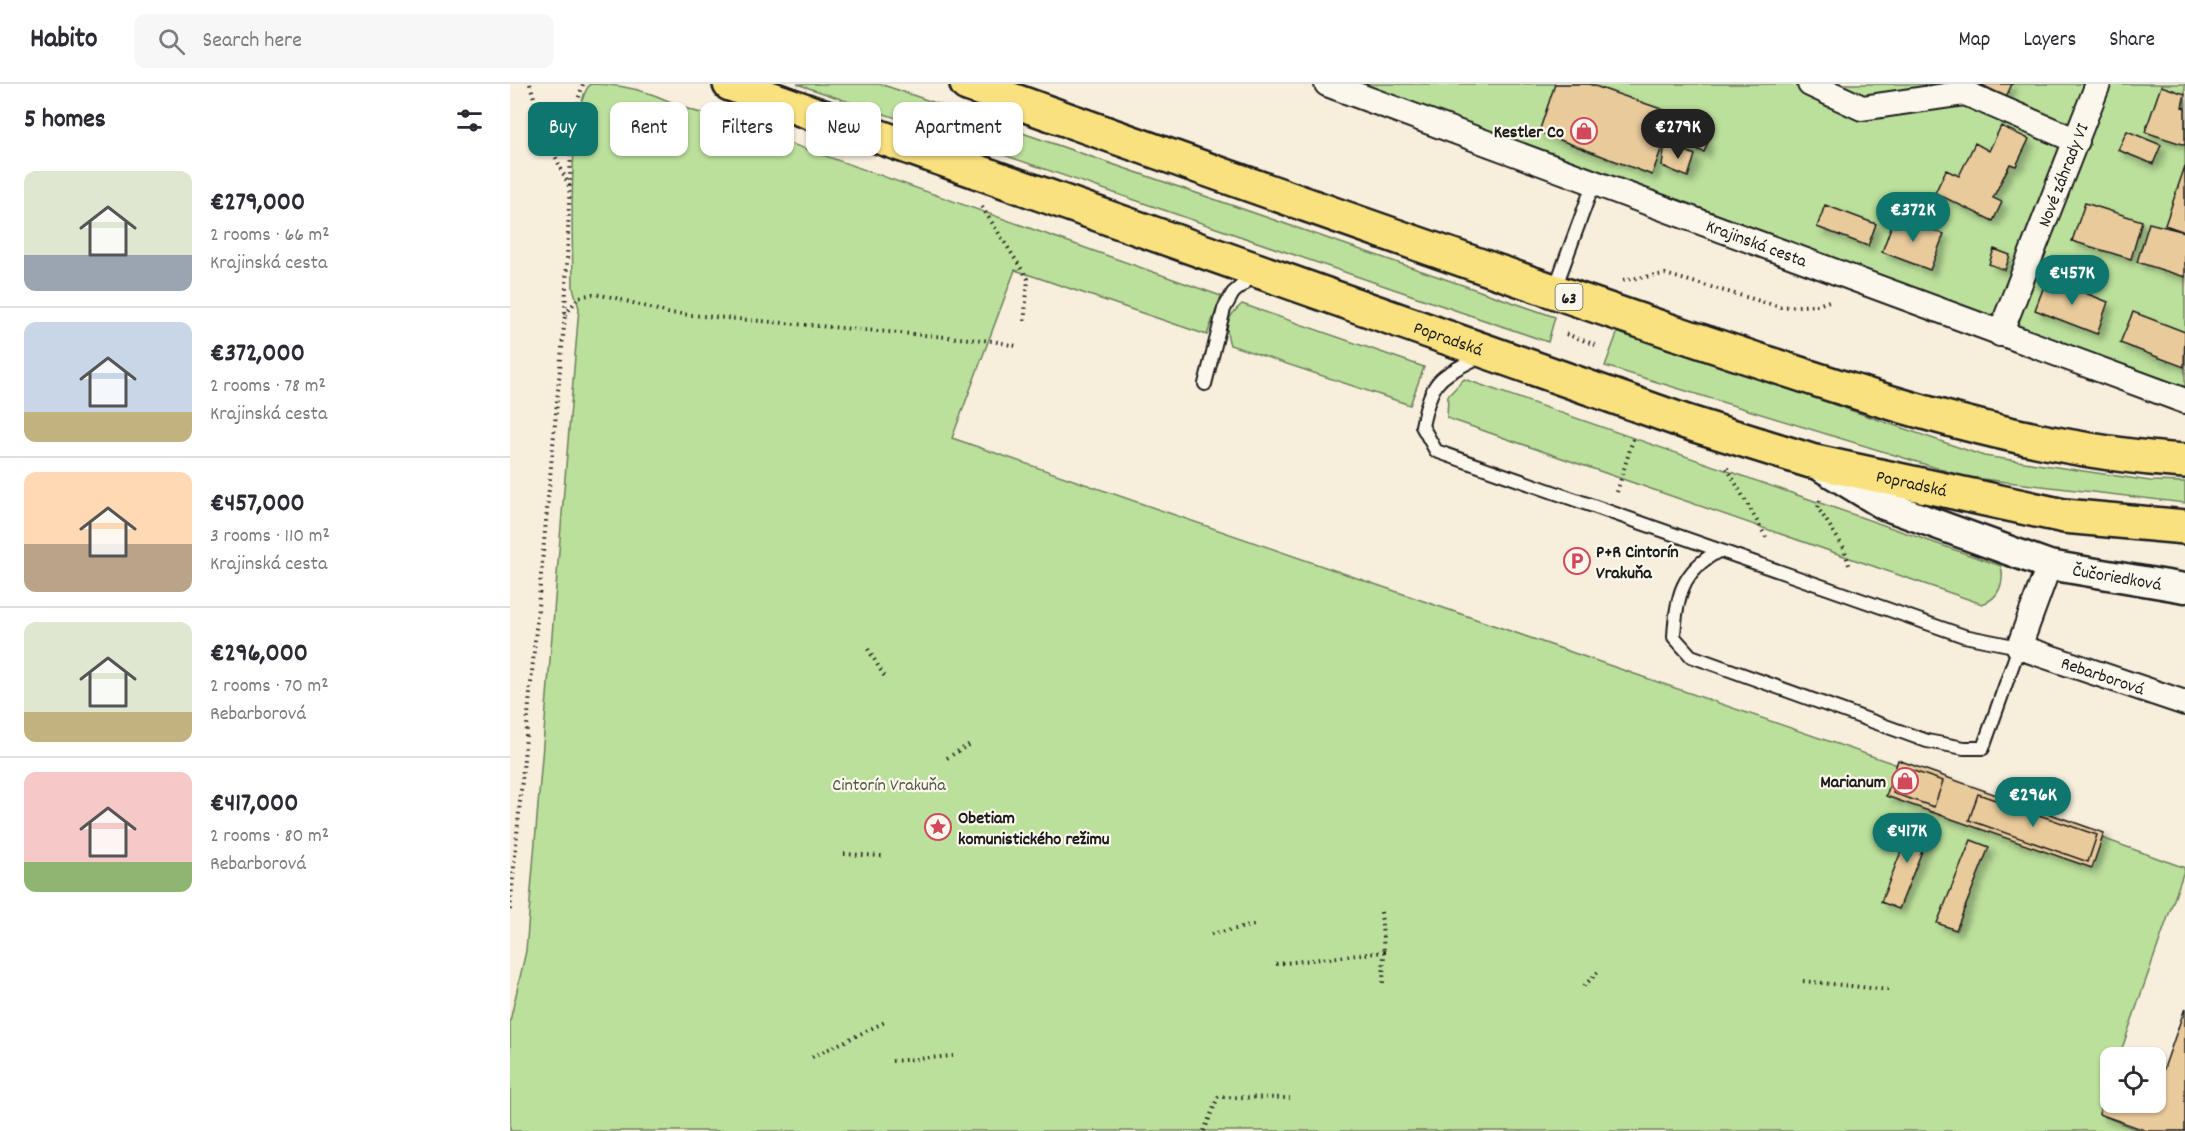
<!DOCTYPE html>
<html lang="en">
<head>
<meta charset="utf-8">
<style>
  body { margin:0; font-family:Dekko,sans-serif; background:#f7f7f7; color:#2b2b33; height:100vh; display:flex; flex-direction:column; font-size:22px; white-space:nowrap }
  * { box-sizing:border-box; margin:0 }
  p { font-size:20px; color:#7c7c81 }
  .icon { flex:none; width:33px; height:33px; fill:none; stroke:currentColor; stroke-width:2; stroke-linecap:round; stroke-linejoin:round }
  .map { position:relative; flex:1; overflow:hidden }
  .details { display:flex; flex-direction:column; background:#fff; width:510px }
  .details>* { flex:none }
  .guide { position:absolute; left:18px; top:18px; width:570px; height:54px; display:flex; gap:12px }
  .tools { position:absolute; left:1590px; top:963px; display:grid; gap:12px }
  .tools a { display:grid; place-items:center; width:66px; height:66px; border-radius:12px; background:#fff; box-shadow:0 2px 4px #0004; font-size:30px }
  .price { position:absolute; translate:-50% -51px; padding:0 14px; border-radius:21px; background:#0f766e; color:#fff; font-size:20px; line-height:39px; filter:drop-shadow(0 2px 3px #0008) }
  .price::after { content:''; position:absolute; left:50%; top:36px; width:18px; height:14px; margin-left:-9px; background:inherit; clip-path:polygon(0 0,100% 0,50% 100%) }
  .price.selected { background:#222; color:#fff }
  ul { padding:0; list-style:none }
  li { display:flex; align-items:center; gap:18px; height:150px; padding:0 24px }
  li+li { border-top:2px solid #e1e1e2 }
  li span { display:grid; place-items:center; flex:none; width:168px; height:120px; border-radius:12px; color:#555 }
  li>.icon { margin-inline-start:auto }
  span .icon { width:72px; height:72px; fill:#fffc; stroke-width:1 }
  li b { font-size:26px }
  h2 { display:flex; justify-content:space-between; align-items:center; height:72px; padding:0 24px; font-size:26px }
  .chip { padding:0 21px; border-radius:12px; background:#fff; box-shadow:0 2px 4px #0004; font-size:21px; line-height:54px }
  .chip.selected { background:#0f766e; color:#fff }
  header { display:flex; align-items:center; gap:36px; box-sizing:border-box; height:84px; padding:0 30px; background:#fff; border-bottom:2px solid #e1e1e2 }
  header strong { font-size:28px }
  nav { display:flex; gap:33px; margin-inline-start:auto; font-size:21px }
  .search { width:420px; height:54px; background:#f7f7f7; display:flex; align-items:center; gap:15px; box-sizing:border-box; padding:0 21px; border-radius:12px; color:#7c7c81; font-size:22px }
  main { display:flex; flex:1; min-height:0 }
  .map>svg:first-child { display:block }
  .green { fill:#bbe09b; stroke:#6c7e5c; stroke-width:1.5 }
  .building { fill:#e8ca9b; stroke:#1c1c1c; stroke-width:1.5; filter:url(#shadow) }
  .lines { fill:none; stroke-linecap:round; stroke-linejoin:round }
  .service-casing { stroke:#1c1c1c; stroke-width:16 }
  .minor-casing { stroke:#1c1c1c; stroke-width:28 }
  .tertiary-casing { stroke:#1c1c1c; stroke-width:33 }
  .primary-casing { stroke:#1c1c1c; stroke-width:38 }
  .path { stroke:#1c1c1c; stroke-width:4; stroke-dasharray:1.5 4.5; stroke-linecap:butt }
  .service { stroke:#fbf7ec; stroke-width:12 }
  .minor { stroke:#fbf7ec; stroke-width:24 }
  .tertiary { stroke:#fbf7ec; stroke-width:28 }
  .primary { stroke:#fae180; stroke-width:33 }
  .labels { text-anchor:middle; stroke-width:4.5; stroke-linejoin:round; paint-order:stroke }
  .shield { fill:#fbf7ec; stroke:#5f5e5a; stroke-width:1.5 }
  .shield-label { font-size:16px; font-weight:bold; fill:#1c1c1c }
  .poi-label { font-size:18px; font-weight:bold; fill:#1c1c1c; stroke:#fbf7ec; text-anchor:end }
  .street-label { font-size:18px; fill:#1c1c1c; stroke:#fbf7ec }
  .park-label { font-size:18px; fill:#4c5742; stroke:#fbf7ec }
</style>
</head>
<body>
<header>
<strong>Habito</strong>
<div class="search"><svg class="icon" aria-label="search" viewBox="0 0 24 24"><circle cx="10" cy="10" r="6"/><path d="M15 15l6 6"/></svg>Search here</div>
<nav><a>Map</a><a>Layers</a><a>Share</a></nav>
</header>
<main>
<section class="details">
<h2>5 homes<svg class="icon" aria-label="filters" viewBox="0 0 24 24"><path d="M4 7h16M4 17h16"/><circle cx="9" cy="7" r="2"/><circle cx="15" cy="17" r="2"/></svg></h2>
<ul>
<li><span style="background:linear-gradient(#dfe7d0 70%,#9aa5b1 0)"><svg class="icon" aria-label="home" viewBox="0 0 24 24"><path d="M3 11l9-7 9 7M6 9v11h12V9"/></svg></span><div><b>€279,000</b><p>2 rooms · 66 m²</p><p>Krajinská cesta</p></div></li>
<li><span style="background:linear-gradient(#c9d6e8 75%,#c2b280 0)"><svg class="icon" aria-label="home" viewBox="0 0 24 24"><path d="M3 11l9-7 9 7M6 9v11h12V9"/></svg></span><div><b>€372,000</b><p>2 rooms · 78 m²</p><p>Krajinská cesta</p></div></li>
<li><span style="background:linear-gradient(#ffd9b3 60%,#b9a48a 0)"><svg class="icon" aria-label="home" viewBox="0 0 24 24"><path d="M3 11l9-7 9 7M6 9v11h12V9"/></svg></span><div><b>€457,000</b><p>3 rooms · 110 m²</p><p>Krajinská cesta</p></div></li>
<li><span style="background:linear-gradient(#dfe7d0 75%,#c2b280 0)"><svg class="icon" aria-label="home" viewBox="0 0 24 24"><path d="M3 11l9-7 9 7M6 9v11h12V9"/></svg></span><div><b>€296,000</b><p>2 rooms · 70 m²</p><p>Rebarborová</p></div></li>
<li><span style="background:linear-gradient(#f6c9c9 75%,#8fb573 0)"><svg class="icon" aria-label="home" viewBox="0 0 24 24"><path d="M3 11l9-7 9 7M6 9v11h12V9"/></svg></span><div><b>€417,000</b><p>2 rooms · 80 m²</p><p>Rebarborová</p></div></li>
</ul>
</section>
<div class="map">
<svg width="1675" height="1047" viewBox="0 0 1675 1047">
  <defs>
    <filter id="shadow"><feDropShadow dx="5.5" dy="5.5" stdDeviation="3" flood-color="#0004"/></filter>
  </defs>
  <rect width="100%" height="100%" fill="#f7eedc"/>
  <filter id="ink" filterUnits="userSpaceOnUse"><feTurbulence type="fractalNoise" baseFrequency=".0167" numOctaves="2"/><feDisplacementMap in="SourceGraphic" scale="12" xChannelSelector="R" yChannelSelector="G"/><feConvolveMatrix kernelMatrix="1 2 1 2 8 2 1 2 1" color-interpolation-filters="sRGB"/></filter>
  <g filter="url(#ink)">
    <path class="green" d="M80 0C100 0 121 3 141 10 162 17 178 28 200 31L711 212 697 251 505 186 442 354 1460 706 1675 784 1609 973 1600 974V997L1589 1030 1631 1047H0V937L16 867 69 224 63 204C63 161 56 29 80 0Z
      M287 0H370L385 5 1045 233 1038 258Z
      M848 0H1675V303L1228 142Z
      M732 220 914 283 900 321 720 261C714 242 717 233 732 220Z
      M1108 247 1474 372 1640 397 1675 398V419L1456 393 1095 282Z
      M954 295 1491 482C1495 498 1489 515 1472 520L937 334 938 312Z"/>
    <path class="building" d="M1045 0H1079L1154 26 1144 54 1154 57 1142 91 1029 48Z
      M1470 0H1502L1496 13Z
      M1651 2 1675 10 1672 23 1675 24V61L1635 48Z
      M1158 33 1178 38 1171 65 1155 58Z
      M1491 42 1519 55 1506 82 1500 80 1483 114 1492 118 1483 137 1425 109 1436 86 1449 92 1465 59 1479 67Z
      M1617 47 1651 61 1643 80 1608 66Z
      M1175 49 1198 58 1194 68 1172 60Z
      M1155 58 1185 71 1178 93 1152 82Z
      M1675 82V148L1655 141Z
      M1575 119 1632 137 1621 175 1562 157Z
      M1315 121 1366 140 1358 162 1307 143Z
      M1385 132 1434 150 1420 186 1372 168Z
      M1639 139 1675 148V193L1627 178Z
      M1484 165 1500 171 1495 186 1479 180Z
      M1537 194 1598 218 1587 250 1525 226Z
      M1623 228 1675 248 1674 283 1610 259Z
      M1388 676 1594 749 1582 784 1376 712Z
      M1392 683 1433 697 1424 723 1383 709Z
      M1468 710 1587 751 1578 778 1459 736Z
      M1404 735 1422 742 1389 825 1371 818Z
      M1461 756 1479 763 1446 846 1427 839Z
      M1675 924V1047H1637L1589 1030 1600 998V1018H1646V982L1648 983 1646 988 1652 990Z"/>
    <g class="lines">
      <defs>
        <path id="service" d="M1044 207 1084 98
          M972 271C929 295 923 291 912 342L926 367 1454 552 1509 563 1473 664H1454L1417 657 1181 572 1164 553C1166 513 1172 486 1209 467
          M695 300 714 225 723 209 746 189"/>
        <g id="minor">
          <path id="s1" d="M817 0 1675 317"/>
          <path d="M1300 0 1352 24 1455 9 1567 57"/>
          <path id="s2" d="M1490 250 1588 0"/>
          <path id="s3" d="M1539 481 1509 563 1675 619"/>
        </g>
        <g id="tertiary">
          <path id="s4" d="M1313 384 1374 421 1539 481 1675 504"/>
        </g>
        <g id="primary">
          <path id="s5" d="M220 0 1176 338 1301 377 1554 432 1675 443"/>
          <path d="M457 0C693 84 929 169 1166 249 1330 303 1502 366 1675 377"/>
        </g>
      </defs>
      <use href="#service" class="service-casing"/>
      <use href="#minor" class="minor-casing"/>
      <use href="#tertiary" class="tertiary-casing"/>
      <use href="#primary" class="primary-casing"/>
      <path class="path" d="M20 0 34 48 60 104
        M472 123 518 195 514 241
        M1113 196 1155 190 1271 223 1308 221 1322 216
        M55 231 69 213 83 210 102 213 158 229 483 257 506 262
        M1056 250 1086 261
        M1217 384 1256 453
        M1107 408 1124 352
        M1310 416 1308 424 1334 464 1339 481
        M358 565 376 595
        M437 674 460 660
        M334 770 372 772
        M0 826 55 231 61 66 68 16 73 0
        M871 828 874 868
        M701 850 745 841
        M766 880 874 868 873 899
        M1293 897 1380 906
        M1074 902 1091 885
        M302 973 377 937
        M382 977 443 972
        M694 1047 708 1013 780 1014"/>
      <use href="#service" class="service"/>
      <use href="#minor" class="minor"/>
      <use href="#tertiary" class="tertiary"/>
      <use href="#primary" class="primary"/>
    </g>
  </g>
  <defs>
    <symbol id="shop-ring" viewBox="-11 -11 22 22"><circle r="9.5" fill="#fbf7ec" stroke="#d1495b" stroke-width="1.5"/><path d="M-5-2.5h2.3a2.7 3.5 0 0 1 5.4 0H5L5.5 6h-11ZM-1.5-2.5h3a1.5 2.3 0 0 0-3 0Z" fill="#d1495b"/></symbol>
    <symbol id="parking-ring" viewBox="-11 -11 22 22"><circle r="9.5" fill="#fbf7ec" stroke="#d1495b" stroke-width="1.5"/><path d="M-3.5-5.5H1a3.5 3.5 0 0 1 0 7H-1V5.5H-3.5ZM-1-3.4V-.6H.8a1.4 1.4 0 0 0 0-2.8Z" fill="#d1495b"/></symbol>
    <symbol id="sight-ring" viewBox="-11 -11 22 22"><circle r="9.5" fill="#fbf7ec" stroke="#d1495b" stroke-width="1.5"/><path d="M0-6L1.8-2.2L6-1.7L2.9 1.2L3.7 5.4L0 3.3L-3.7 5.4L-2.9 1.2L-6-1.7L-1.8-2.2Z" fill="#d1495b"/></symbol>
  </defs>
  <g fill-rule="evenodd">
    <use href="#shop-ring" x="1059" y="32" width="30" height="30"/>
    <use href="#parking-ring" x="1052" y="462" width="30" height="30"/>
    <use href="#shop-ring" x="1380" y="682" width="30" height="30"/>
    <use href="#sight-ring" x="413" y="728" width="30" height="30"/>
  </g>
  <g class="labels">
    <rect class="shield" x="1045.5" y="200" width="27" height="26" rx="4.5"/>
    <g class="shield-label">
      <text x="1059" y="219">63</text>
    </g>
    <g class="poi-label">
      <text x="1054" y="53">Kestler Co</text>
      <text x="1086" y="473" text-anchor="start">P+R Cintorín<tspan x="1086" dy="21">Vrakuňa</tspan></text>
      <text x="1376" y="703">Marianum</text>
      <text x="448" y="739" text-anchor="start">Obetiam<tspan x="448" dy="21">komunistického režimu</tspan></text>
    </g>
    <g class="street-label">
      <text dy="6" stroke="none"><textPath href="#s2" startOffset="171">Nové záhrady VI</textPath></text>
      <text dy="6" stroke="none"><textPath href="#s1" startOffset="458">Krajinská cesta</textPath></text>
      <text dy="6" stroke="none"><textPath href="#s5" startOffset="762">Popradská</textPath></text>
      <text dy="6" stroke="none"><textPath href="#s5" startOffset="1248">Popradská</textPath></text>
      <text dy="6" stroke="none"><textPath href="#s4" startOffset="316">Čučoriedková</textPath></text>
      <text dy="6" stroke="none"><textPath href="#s3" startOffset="176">Rebarborová</textPath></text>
    </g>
    <g class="park-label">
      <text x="379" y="706">Cintorín Vrakuňa</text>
    </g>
  </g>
</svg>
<div class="tools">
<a><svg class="icon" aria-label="locate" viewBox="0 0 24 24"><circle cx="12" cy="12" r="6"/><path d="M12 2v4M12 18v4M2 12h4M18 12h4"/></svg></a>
</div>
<b class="price selected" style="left:1168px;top:76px">€279K</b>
<b class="price" style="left:1403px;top:159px">€372K</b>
<b class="price" style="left:1562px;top:222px">€457K</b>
<b class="price" style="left:1523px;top:744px">€296K</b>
<b class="price" style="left:1397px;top:780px">€417K</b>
<div class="guide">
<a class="chip selected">Buy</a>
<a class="chip">Rent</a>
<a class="chip">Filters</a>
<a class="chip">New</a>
<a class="chip">Apartment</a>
</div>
</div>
</main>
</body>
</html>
